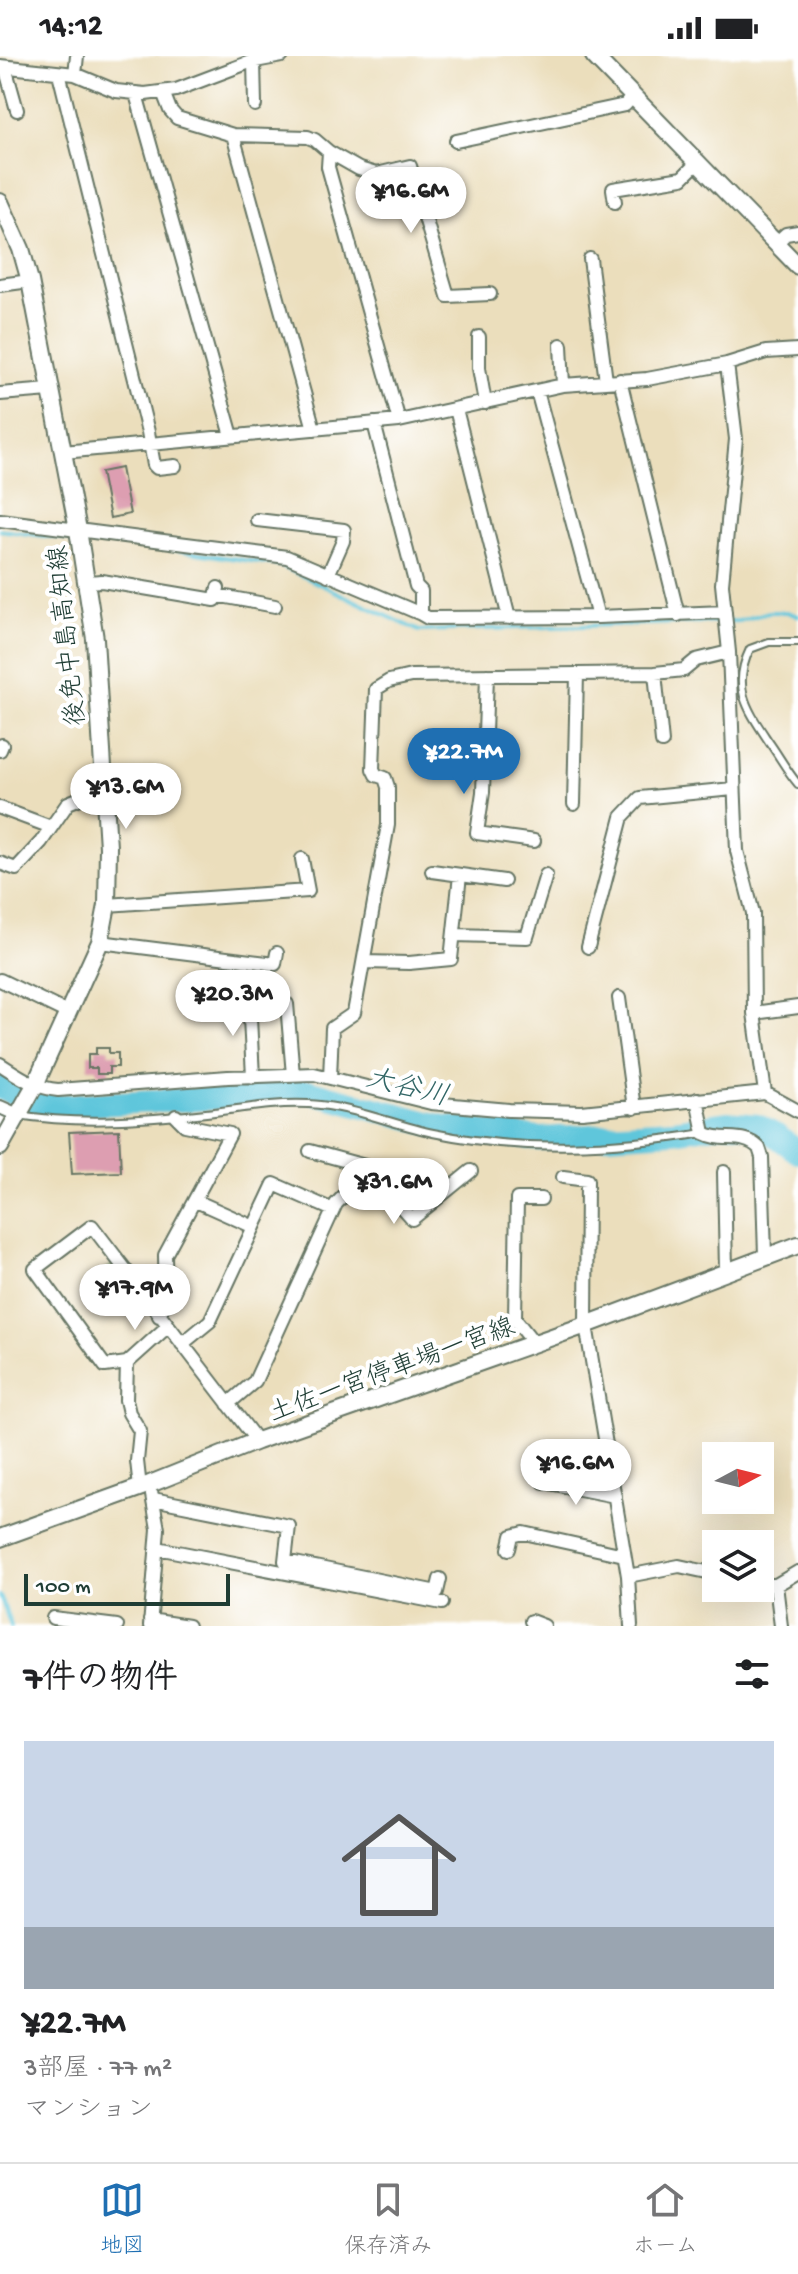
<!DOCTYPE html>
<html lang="ja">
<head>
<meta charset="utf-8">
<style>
  body { margin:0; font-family:"Gochi Hand","Klee One",sans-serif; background:#f2f2f2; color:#202124; height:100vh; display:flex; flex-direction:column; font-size:30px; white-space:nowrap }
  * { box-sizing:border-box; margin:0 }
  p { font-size:26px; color:#757577 }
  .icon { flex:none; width:44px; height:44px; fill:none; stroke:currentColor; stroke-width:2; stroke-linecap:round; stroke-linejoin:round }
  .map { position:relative; height:1570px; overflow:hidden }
  .sheet { display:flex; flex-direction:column; background:#fff; flex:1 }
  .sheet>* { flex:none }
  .needle { width:52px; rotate:83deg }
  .buttons { position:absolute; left:702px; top:1386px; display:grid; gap:16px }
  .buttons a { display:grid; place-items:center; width:72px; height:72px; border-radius:0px; background:#fff; box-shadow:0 8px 32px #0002; font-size:40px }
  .scale { position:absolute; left:24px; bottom:20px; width:206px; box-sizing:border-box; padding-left:8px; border:4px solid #1f3d34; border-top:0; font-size:22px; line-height:28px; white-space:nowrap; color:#1f3d34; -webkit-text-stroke:6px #fff; paint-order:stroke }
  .price { position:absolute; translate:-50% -68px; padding:0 18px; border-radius:28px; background:#fff; color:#222; font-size:26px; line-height:52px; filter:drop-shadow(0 2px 4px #0008) }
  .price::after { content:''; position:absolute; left:50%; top:48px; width:24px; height:18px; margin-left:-12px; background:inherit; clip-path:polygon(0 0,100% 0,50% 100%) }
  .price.selected { background:#1f6fb2; color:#fff }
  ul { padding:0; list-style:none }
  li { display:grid; align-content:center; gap:16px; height:424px; padding:0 24px }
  li span { display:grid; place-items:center; height:248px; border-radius:0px; color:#555 }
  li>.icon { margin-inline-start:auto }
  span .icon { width:144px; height:144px; fill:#fffc; stroke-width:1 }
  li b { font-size:34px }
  h2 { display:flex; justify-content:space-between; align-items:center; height:96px; padding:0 24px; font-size:34px }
  .status { display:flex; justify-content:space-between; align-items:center; height:56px; padding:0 40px; background:#fff; direction:ltr }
  .status svg { height:22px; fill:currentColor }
  .dock { display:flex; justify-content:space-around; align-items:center; height:112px; border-top:2px solid #e0e0e0; background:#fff; font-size:22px; color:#757577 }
  .dock a { display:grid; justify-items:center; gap:4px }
  .dock .selected { color:#1f6fb2 }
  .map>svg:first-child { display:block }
  .green { fill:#a8d582; stroke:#64895b; stroke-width:2 }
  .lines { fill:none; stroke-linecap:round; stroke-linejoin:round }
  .stream { stroke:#5fc6db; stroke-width:4 }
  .river { stroke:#5fc6db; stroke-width:24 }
  .building { fill:#dd9eb1 }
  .lane-casing { stroke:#667564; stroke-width:10 }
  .street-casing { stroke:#667564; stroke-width:16 }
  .secondary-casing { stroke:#667564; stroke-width:20 }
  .lane { stroke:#fff; stroke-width:6 }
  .street { stroke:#fff; stroke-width:12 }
  .secondary { stroke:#fff; stroke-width:16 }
  .labels { text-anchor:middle; stroke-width:8; stroke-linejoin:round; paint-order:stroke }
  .street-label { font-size:26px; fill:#1f3d34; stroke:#fff }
  .water-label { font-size:28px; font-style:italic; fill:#326666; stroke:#fff }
</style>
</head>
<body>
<div class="status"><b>14:12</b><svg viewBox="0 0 49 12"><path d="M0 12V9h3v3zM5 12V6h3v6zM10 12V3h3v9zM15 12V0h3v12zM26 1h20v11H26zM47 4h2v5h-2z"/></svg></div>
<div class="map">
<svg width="798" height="1570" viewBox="0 0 798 1570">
  <rect width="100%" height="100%" fill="#fff"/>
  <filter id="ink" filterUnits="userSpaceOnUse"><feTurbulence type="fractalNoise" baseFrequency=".0125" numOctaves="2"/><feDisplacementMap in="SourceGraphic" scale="16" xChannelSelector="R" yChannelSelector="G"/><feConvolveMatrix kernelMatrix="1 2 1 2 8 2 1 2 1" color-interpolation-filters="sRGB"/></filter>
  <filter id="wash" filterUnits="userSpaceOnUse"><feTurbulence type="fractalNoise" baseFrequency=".006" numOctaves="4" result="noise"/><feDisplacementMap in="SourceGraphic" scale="32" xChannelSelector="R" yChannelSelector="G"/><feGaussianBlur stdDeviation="1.8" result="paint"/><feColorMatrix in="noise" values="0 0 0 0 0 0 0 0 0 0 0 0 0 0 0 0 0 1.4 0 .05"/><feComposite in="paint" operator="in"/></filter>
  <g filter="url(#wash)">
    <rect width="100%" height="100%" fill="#ebdebc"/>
    <path class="green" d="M115 1207 142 1242 120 1259 93 1223Z"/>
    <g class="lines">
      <path class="stream" d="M0 474 74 484
        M83 484 114 485 279 509 419 575 739 565 769 556H787L798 560
        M0 1540 11 1570"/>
      <path class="river" d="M0 1031 33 1049 54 1050 219 1042 291 1034 311 1036 444 1071 540 1083 672 1075 727 1067 758 1070 778 1081 798 1096"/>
    </g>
    <g id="blocks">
      <path class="building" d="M121 412 130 458 110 462 101 416Z
        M96 992H109V997H118V1011H109V1018H97V1012H88V998H96Z
        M119 1074 121 1116 72 1118 69 1076Z"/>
    </g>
  </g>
  <g filter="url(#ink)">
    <use href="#blocks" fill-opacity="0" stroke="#667564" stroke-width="2"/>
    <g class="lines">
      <defs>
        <path id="lane" d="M798 586H769L750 593C731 632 748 654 769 686 779 700 787 715 798 728
          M18 1059C80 1069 144 1064 206 1057 240 1053 275 1046 309 1048 351 1050 392 1068 433 1077 524 1096 613 1092 704 1077"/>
        <path id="street" d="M254 5 255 49
          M0 10 75 18 116 35 145 38 176 34 250 6 282 0
          M5 11 17 54
          M59 17 148 376 154 409 157 412 175 410
          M75 18 77 0
          M163 36 170 54 177 62 233 79 314 373
          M136 38 232 380
          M233 79 308 81 315 84 329 96 328 111 399 365
          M456 85 625 49 633 40
          M329 96 359 113 376 118 410 110 448 240 490 238
          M615 146 613 133 682 122 697 107
          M776 187 786 178 798 176
          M590 203 606 325
          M0 229 30 225
          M479 281V312L485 347
          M561 289 563 329
          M620 324 678 559
          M537 335 598 561
          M0 338 50 334
          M456 353 509 562
          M374 367 416 530 421 535V558L428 562 598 561 725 556
          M63 396 399 365 563 329 647 323 727 308 766 296 798 294
          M0 464 287 501 421 558
          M257 464 344 474 343 485 328 519
          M87 526 102 525 215 544 218 532
          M216 539 275 550
          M729 596 737 795 753 857 754 957 765 1037
          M655 617 662 686
          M487 619 483 736 477 777 534 785
          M0 694 2 689
          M574 748 577 618
          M0 752 51 771
          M0 807 16 813 41 786 68 747 102 733
          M432 815 504 825
          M107 849 308 835 302 803
          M454 879 527 881 546 819
          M100 886 275 908 277 897
          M588 891 622 761 640 742 733 733
          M364 906 409 907 451 903 460 819
          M0 924 66 956
          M249 942 253 1021
          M619 942 634 1052
          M287 948 293 1019
          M754 957 798 951
          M0 1008C19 1020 35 1032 58 1034L228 1021 314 1018 431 1047 509 1054 582 1056 765 1037 798 1055
          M330 1022 332 972 354 957 388 769V731L385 722 376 719 373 713 376 633 389 625 411 620 655 617 684 614 696 604 729 596 722 528 736 383 727 308
          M697 1043 704 1077C723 1087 743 1076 759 1092L762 1101 765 1200
          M0 1051 18 1059
          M310 1095 365 1110 412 1163 471 1115
          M724 1116 726 1215
          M563 1121 587 1124 586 1269 628 1520 631 1570
          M196 1145 254 1171
          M159 1260 166 1243 165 1199 230 1078 185 1069 176 1060
          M167 1271 127 1307 105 1310 35 1213 92 1170 257 1385
          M534 1287 515 1263 517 1143H541
          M182 1288 210 1265 274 1128 333 1154
          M127 1307 126 1344 129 1357 140 1375 137 1405 140 1432
          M228 1348 255 1325 336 1148 368 1114
          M544 1426 615 1440
          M153 1443 289 1470 285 1505 437 1536 440 1523
          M157 1492 442 1547
          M509 1493 512 1480 524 1477 624 1499
          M628 1520 679 1510 716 1518
          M760 1529H776L798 1516
          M776 1529 781 1570
          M53 1562 117 1570
          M150 1564 188 1570
          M531 1565 544 1570
          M150 1570 158 1473 152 1439"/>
        <path id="secondary" d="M594 0 798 210
          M0 146 21 193 30 225 78 474 95 583 108 791 107 849 100 886 35 1029 0 1091
          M0 1482 150 1428 257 1385 586 1269 798 1189"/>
      </defs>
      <use href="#lane" class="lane-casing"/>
      <use href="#street" class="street-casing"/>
      <use href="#secondary" class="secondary-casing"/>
      <use href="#lane" class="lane"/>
      <use href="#street" class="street"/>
      <use href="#secondary" class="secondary"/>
    </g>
  </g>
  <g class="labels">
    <g class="street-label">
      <text transform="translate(65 580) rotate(-96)" y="9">後免中島高知線</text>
      <text transform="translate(391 1312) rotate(-20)" y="9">土佐一宮停車場一宮線</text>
    </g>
    <g class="water-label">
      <text transform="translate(408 1029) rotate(14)" y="10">大谷川</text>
    </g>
  </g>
</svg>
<div class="buttons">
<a><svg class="needle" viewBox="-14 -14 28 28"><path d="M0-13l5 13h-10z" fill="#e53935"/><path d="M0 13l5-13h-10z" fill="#757577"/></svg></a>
<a><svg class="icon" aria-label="layers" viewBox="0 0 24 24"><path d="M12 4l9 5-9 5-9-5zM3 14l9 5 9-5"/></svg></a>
</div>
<div class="scale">100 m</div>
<b class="price" style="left:411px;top:179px">¥16.6M</b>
<b class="price selected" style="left:464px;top:740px">¥22.7M</b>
<b class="price" style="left:126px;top:775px">¥13.6M</b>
<b class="price" style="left:233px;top:982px">¥20.3M</b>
<b class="price" style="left:394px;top:1170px">¥31.6M</b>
<b class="price" style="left:135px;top:1276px">¥17.9M</b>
<b class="price" style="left:576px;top:1451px">¥16.6M</b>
</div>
<section class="sheet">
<h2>7件の物件<svg class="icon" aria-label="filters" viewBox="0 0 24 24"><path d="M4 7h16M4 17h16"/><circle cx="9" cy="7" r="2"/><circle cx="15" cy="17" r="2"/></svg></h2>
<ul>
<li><span style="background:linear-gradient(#c9d6e8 75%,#9aa5b1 0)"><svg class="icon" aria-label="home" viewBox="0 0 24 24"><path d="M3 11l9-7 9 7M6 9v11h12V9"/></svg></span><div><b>¥22.7M</b><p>3部屋 · 77 m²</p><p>マンション</p></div></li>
</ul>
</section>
<nav class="dock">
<a class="selected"><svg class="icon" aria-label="map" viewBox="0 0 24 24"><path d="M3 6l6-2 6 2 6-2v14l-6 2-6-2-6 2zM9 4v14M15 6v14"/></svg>地図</a>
<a><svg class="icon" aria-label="saved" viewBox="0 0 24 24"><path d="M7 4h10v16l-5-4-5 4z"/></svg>保存済み</a>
<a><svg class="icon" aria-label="home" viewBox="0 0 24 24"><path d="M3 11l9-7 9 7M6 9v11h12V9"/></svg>ホーム</a>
</nav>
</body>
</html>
